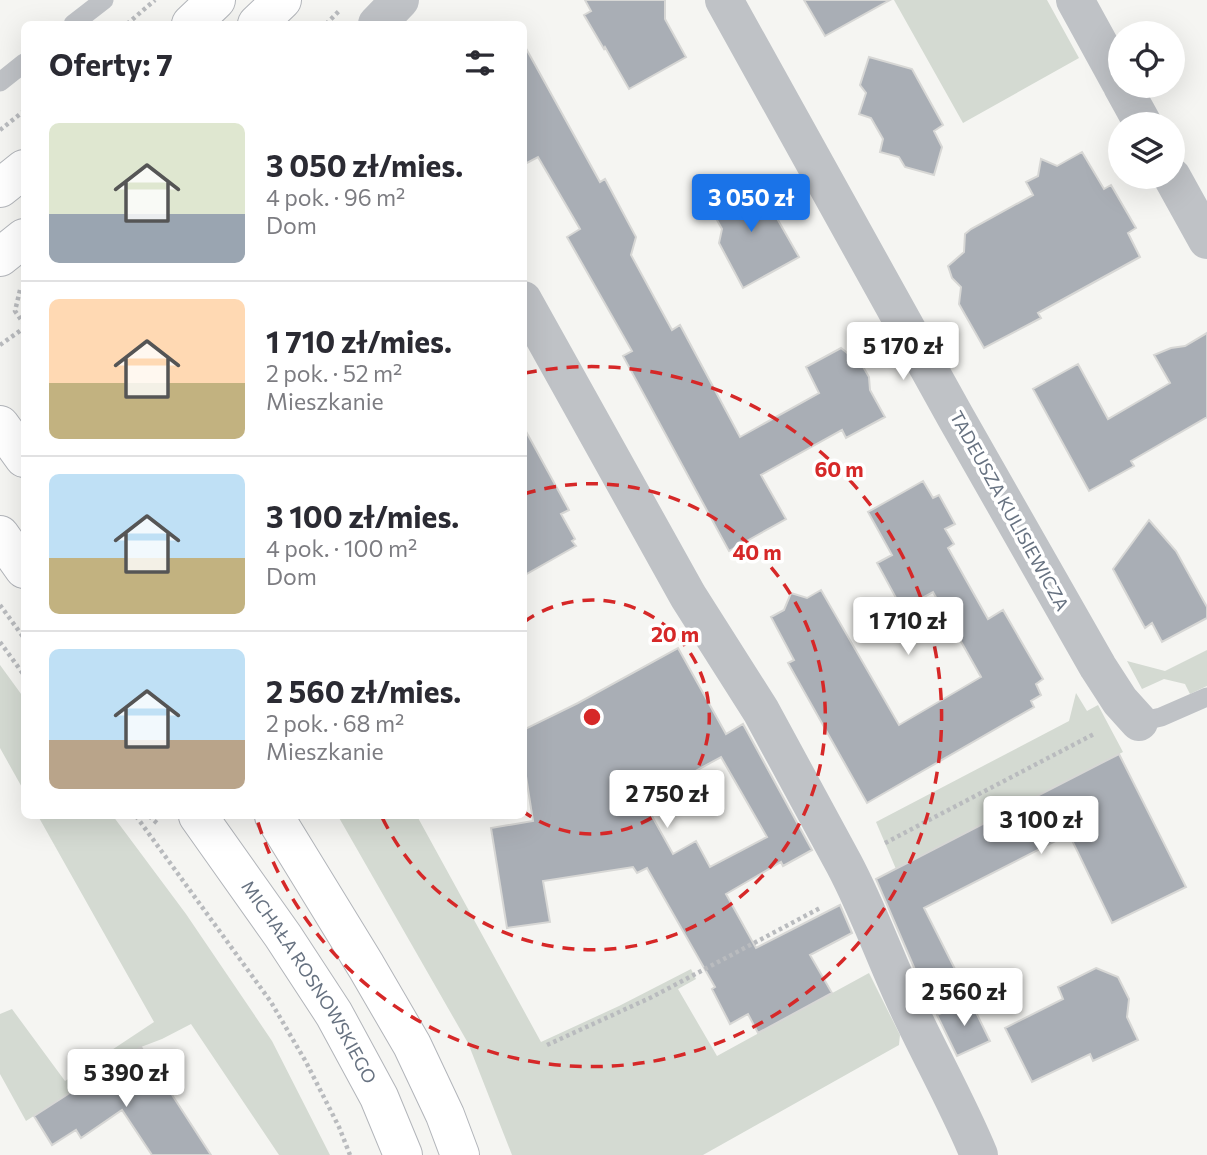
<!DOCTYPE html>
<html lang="pl">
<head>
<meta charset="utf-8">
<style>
  body { margin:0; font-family:Commissioner,sans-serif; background:#f2f2f3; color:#2b2b33; height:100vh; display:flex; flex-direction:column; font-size:26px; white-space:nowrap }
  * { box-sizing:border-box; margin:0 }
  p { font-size:23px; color:#7c7c81 }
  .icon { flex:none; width:38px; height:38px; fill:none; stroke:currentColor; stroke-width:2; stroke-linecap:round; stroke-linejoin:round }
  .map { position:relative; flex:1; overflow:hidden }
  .side { position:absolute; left:21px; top:21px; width:506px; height:798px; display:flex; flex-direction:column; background:#fff; border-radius:10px; box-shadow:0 7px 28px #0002 }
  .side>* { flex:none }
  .controls { position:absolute; left:1108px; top:21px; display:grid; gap:14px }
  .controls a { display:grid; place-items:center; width:77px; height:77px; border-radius:50%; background:#fff; box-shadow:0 7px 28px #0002; font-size:35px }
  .price { position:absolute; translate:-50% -60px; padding:0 16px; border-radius:7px; background:#fff; color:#222; font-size:23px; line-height:46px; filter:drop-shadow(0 2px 4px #0008) }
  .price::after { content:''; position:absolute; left:50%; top:42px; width:21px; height:16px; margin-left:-10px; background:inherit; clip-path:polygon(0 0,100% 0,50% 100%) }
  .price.current { background:#1a73e8; color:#fff }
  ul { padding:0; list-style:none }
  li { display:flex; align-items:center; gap:21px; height:175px; padding:0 28px }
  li+li { border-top:2px solid #e1e1e2 }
  li span { display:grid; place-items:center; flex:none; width:196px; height:140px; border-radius:10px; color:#555 }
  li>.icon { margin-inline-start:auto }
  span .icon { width:84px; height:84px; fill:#fffc; stroke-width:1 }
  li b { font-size:30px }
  h2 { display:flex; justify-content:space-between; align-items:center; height:84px; padding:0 28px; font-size:30px }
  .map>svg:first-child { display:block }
  .green { fill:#d4dad2 }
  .building { fill:#a9aeb5; stroke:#d7d7d5; stroke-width:2; fill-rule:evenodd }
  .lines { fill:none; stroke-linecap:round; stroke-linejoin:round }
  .secondary-casing { stroke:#b2b5ba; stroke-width:40 }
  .path { stroke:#b9bbbe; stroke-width:4.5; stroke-dasharray:3.5 3.5; stroke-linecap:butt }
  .lane { stroke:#bfc2c6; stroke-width:19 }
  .street { stroke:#bfc2c6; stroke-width:38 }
  .secondary { stroke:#fff; stroke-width:38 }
  .ring { fill:none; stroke:#d62828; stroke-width:3.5; stroke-dasharray:12 9 }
  .labels { text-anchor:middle; stroke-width:7; stroke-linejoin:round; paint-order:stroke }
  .street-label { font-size:18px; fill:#677281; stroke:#fff }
  .centre { fill:#d62828; stroke:#fff; stroke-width:3.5 }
  .ring-label { font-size:21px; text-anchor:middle; font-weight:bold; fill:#d62828; stroke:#fff; stroke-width:7; stroke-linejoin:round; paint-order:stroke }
</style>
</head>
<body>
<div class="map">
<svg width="1207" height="1155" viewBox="0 0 1207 1155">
  <rect width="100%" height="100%" fill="#f5f5f2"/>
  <path class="green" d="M894 0H1047L1079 58 963 123Z
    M1207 650V686L1190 694 1185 684 1164 679 1142 689 1127 661 1165 671Z
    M0 665 24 698V791L0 748Z
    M1076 693 1087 711 1098 705 1123 752 896 869 876 822 1069 721Z
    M38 816H113L186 914 272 1041 330 1155H279L191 1024 162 1039 141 1047 26 1121 0 1074V1014L12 1009 65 1081 154 1022Z
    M338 816H417L541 1042 619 1006 691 969 696 979 678 989 717 1056 869 973 900 1035 899 1045 703 1155H512L468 1043Z"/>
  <path class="building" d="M585 0H665V19L686 57 629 89 605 47 604 49 584 15 591 11Z
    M804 0H890L825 36Z
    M523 43 600 182 605 179 636 237 631 255 672 330 680 325 740 437 819 393 806 367 841 348 862 365 869 377 870 390 885 417 846 438 842 430 761 475 786 519 729 551 623 356 632 351 567 237 580 229 538 157 523 165Z
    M869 57 912 69 943 125 934 131 942 147 934 175 905 167 899 157 880 152 883 139 871 118 859 114 866 93 860 85Z
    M1082 152 1104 189 1111 185 1136 228 1128 233 1140 257 1038 313 1041 318 984 348 959 304 961 287 952 278 948 266 964 252 965 234 971 229 1033 195 1026 182 1038 176 1041 159 1057 166Z
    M754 178 799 257 743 288 719 243 722 229 708 204Z
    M1207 333V417L1131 461 1134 466 1089 491 1033 389 1078 364 1108 419 1170 383 1154 355 1171 348 1185 346Z
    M523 426 569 510 561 514 575 539 572 541 576 546 523 576Z
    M923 481 933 498 939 495 955 524 945 529 954 544 948 548 988 619 1003 610 1043 679 1036 684 1041 695 1031 701 1034 707 867 803 788 663 794 660 771 617 784 610 791 593 807 598 821 590 899 725 981 677 933 592 902 609 877 563 892 555 868 512Z
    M1149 520 1176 551 1207 607V618L1162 642 1152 623 1145 628 1113 569Z
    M678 648 726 734 743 724 812 850 783 866 781 862 726 894 756 948 840 905 852 933 810 955 832 993 758 1033 748 1014 730 1024 712 989 715 987 647 868 637 873 633 867 543 881 550 922 507 928 491 828 533 821 523 757V730L578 703ZM721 757 767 837 710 867 696 841 673 854 643 800Z
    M1119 754 1186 887 1112 923 1069 834 924 908 960 979 916 972 876 879Z
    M1096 968 1118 977 1129 999 1127 1017 1138 1040 1093 1061 1090 1054 1032 1082 1005 1028 1063 999 1058 987Z
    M970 1000 990 1041 957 1056 937 1015Z
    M141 1047 211 1155H152L122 1110 81 1138 76 1130 52 1145 34 1116Z"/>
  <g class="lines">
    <defs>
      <g id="secondary">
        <path d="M191 24 216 0"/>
        <path d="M257 24 282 0"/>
        <path d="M0 188 24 169"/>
        <path d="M0 257 24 238"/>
        <path d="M0 425 24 458"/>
        <path d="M0 535 24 569"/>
        <path id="s1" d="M198 816 283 936 334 1014 379 1097 403 1155"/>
        <path d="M274 816 366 966 412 1045 445 1115 460 1155"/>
      </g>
    </defs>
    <use href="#secondary" class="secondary-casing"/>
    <path class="path" d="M127 24 155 0
      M326 24 340 10
      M0 130 24 111
      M20 290 15 311 24 324
      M0 345 24 328
      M0 605 24 638
      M0 642 24 675
      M136 816 271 1002 306 1062 339 1127 350 1155
      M149 816 159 825
      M885 843 1096 733
      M547 1045 652 997 822 907"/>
    <path class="lane" d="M73 24 104 0
      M0 82 24 63
      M1139 722 1161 717 1207 697"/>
    <path class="street" d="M724 0 955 416 1098 667 1120 701 1139 722
      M1075 0 1120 82
      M377 24 400 0
      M1122 86 1143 124
      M1172 177 1207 240
      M523 300 688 596 761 711 844 864C868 909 885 958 907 1005 930 1055 958 1104 979 1155"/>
    <use href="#secondary" class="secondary"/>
  </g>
  <g class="ring">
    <path d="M524 622A117 117 0 1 1 524 812"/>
    <path d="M524 494A233 233 0 1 1 382 817"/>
    <path d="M525 373A350 350 0 1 1 256 816"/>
  </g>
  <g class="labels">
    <g class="street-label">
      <text transform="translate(1009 511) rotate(61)" y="6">TADEUSZA KULISIEWICZA</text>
      <text dy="6" stroke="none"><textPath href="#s1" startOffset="200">MICHAŁA ROSNOWSKIEGO</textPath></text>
    </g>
  </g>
  <circle cx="592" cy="717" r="10" class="centre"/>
  <g class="ring-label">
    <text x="839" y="477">60 m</text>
    <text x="757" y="560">40 m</text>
    <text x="675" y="642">20 m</text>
  </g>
</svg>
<div class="controls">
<a><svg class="icon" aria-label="locate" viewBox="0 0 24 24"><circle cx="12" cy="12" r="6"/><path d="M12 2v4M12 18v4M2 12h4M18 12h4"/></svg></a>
<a><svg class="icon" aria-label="layers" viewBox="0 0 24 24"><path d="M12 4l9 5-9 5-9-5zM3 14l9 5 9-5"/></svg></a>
</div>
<b class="price current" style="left:751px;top:234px">3 050 zł</b>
<b class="price" style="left:903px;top:382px">5 170 zł</b>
<b class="price" style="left:908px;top:657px">1 710 zł</b>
<b class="price" style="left:667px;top:830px">2 750 zł</b>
<b class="price" style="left:1041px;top:856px">3 100 zł</b>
<b class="price" style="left:964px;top:1028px">2 560 zł</b>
<b class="price" style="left:126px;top:1109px">5 390 zł</b>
<section class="side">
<h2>Oferty: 7<svg class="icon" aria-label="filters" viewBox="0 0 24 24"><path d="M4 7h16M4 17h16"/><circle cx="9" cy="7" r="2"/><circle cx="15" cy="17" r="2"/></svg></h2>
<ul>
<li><span style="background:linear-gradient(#dfe7d0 65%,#9aa5b1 0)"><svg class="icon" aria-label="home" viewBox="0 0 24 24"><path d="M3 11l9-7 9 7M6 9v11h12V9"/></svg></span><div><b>3 050 zł/mies.</b><p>4 pok. · 96 m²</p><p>Dom</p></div></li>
<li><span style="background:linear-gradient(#ffd9b3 60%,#c2b280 0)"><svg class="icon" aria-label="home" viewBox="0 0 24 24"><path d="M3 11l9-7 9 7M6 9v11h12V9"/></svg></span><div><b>1 710 zł/mies.</b><p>2 pok. · 52 m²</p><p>Mieszkanie</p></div></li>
<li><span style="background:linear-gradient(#bfe0f5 60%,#c2b280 0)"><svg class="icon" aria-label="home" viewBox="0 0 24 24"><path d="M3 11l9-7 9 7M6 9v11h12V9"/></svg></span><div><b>3 100 zł/mies.</b><p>4 pok. · 100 m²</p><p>Dom</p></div></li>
<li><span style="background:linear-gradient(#bfe0f5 65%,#b9a48a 0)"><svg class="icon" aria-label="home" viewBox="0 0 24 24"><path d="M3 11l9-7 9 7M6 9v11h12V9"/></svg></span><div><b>2 560 zł/mies.</b><p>2 pok. · 68 m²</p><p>Mieszkanie</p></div></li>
</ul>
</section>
</div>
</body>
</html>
